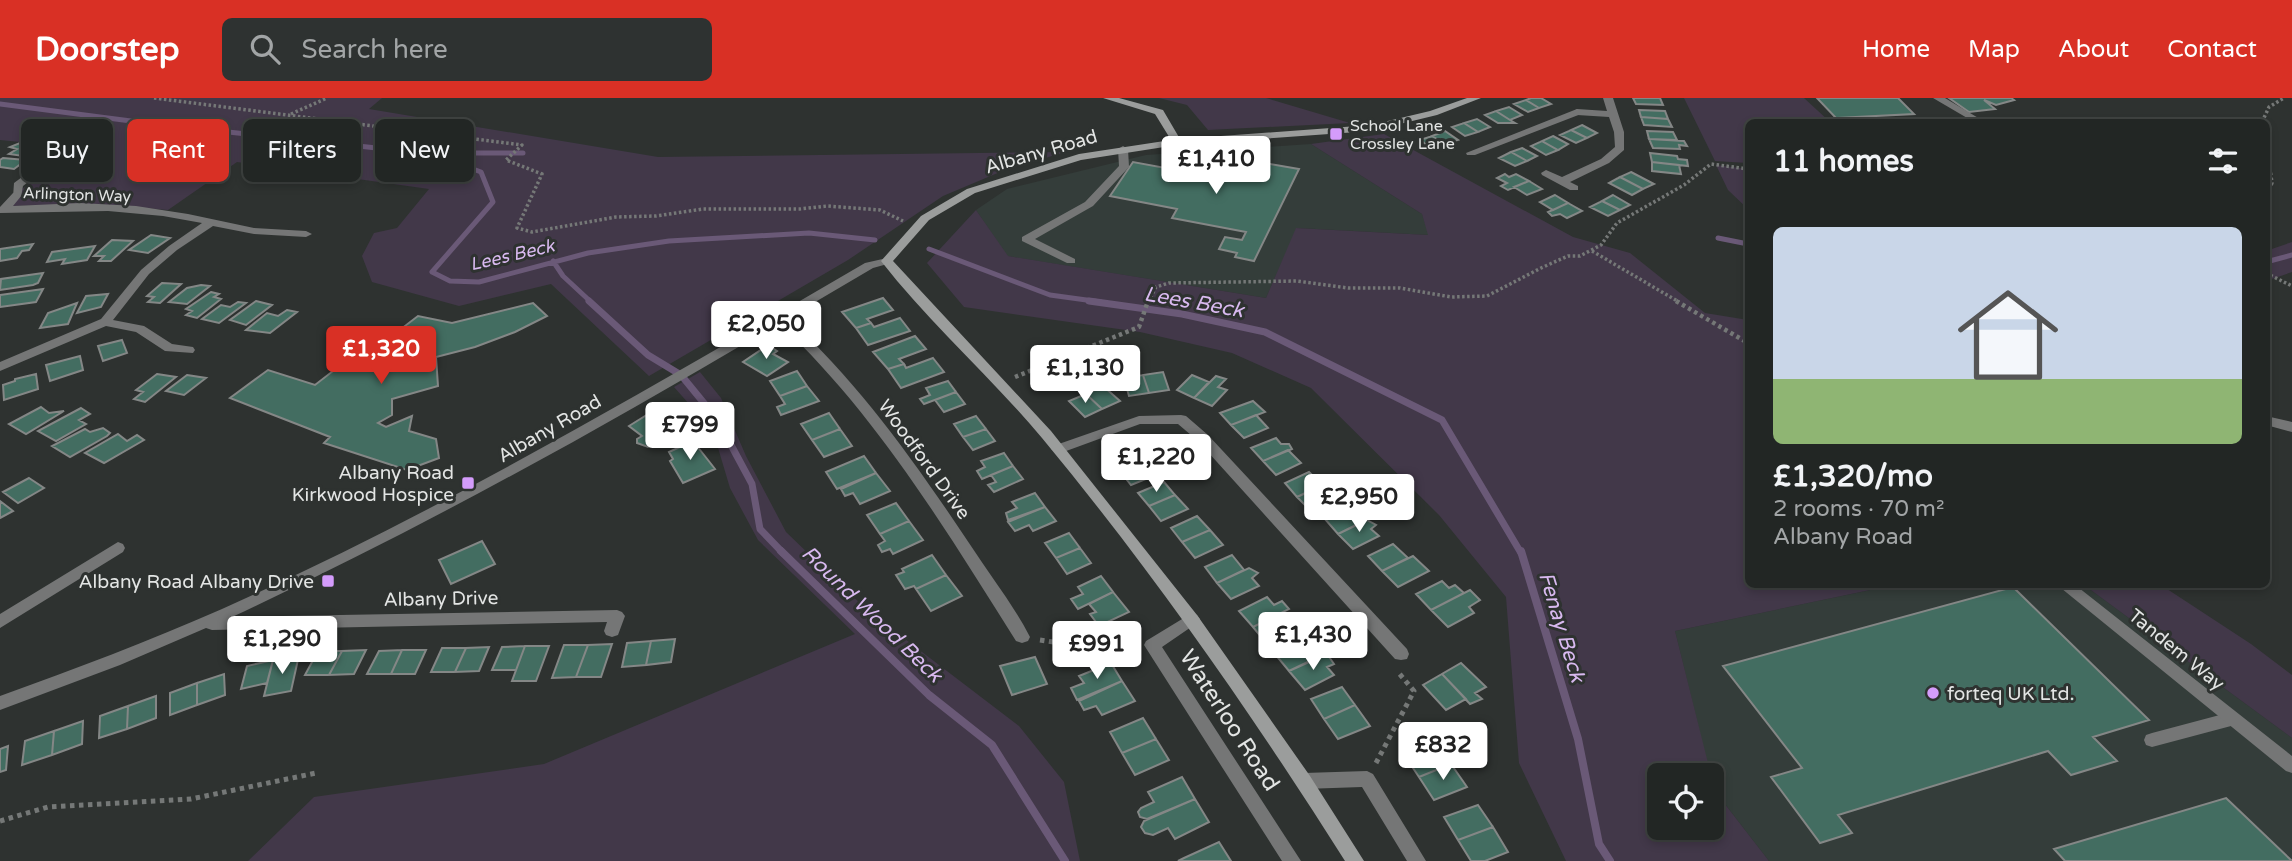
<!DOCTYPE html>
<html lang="en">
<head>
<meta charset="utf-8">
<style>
  body { margin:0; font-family:"Varela Round",sans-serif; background:#2e3231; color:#f1f3f6; height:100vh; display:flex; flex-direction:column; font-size:26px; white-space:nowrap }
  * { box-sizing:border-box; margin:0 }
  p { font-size:23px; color:#a2a5a6 }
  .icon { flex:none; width:38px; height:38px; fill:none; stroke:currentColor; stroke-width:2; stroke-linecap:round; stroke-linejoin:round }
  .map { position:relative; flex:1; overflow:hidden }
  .side { position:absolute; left:1745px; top:21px; width:525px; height:469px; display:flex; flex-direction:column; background:#222624; border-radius:10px; box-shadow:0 4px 10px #0003,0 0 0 2px #3f4341 }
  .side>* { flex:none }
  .hud { position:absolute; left:21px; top:21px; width:665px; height:63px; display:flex; gap:14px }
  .controls { position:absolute; left:1647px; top:665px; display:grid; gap:14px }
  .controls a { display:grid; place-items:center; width:77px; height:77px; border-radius:10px; background:#222624; box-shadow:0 4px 10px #0003,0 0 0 2px #3f4341; font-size:35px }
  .price { position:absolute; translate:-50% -60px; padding:0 16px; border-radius:7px; background:#fff; color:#222; font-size:23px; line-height:46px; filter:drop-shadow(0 2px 4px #0008) }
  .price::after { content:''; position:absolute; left:50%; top:42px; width:21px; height:16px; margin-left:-10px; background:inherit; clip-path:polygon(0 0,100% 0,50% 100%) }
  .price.on { background:#d93025; color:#fff }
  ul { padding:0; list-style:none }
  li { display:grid; align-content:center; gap:14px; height:371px; padding:0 28px }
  li span { display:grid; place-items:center; height:217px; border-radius:10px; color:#555 }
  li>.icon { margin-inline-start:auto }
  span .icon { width:126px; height:126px; fill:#fffc; stroke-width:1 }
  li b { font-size:30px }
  h2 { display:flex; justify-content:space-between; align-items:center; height:84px; padding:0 28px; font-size:30px }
  .pill { padding:0 24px; border-radius:10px; background:#222624; box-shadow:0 4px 10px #0003,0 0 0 2px #3f4341; font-size:24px; line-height:63px }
  .pill.on { background:#d93025; color:#fff }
  header { display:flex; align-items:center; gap:42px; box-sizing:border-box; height:98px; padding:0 35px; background:#d93025; color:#fff }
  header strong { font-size:33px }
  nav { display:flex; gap:38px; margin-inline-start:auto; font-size:24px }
  .search { width:490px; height:63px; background:#2e3231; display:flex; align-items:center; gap:18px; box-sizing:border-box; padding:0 24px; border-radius:10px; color:#a2a5a6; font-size:26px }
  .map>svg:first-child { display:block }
  .built { fill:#343d3a }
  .green { fill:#423849 }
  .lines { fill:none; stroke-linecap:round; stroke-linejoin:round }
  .stream-far2 { stroke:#6a5977; stroke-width:5 }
  .stream-far1 { stroke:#6a5977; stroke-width:7 }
  .stream { stroke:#6a5977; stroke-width:8 }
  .building { fill:#436d61; stroke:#848786; stroke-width:2 }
  .path-far2 { stroke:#757877; stroke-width:3.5; stroke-dasharray:2.5 2.5; stroke-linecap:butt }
  .path-far1 { stroke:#757877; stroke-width:4.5; stroke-dasharray:3.5 3.5; stroke-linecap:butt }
  .path { stroke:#757877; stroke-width:5; stroke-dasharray:4.5 4.5; stroke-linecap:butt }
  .lane { fill:#757676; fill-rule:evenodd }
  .street { fill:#757676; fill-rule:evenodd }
  .secondary { fill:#9b9d9c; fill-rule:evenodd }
  .poi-dot { fill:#d49cfb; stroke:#2e3230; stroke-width:2.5 }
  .labels { text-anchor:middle; stroke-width:6; stroke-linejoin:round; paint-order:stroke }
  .far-poi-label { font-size:16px; fill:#e3e5e4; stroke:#2e3230; text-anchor:start }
  .far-street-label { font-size:16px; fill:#e3e5e4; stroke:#2e3230 }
  .far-water-label { font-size:18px; font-style:italic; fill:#d8b9ef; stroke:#2e3230 }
  .street-label { font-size:19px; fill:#e3e5e4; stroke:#2e3230 }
  .poi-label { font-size:19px; fill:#e3e5e4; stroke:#2e3230; text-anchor:end }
  .water-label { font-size:21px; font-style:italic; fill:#d8b9ef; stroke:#2e3230 }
  .near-street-label { font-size:23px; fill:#e3e5e4; stroke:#2e3230 }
</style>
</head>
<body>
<header>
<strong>Doorstep</strong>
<div class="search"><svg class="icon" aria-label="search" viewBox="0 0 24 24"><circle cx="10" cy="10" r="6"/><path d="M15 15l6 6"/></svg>Search here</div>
<nav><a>Home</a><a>Map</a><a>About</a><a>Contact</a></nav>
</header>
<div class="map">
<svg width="2292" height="763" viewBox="0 0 2292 763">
  <rect width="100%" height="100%" fill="#2e3230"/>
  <path class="built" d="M1311 46 1422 116 1429 137 1297 130 1266 200 1007 158 976 112 1007 91 1146 57Z
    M1894 487H2084L2292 640V763H1769L1714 692 1675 533Z"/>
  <path class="green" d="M0 0H382L369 11 658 59 1065 54 1000 74 943 98 848 162 649 278 551 186 459 208 372 184 362 158 374 135 397 130 429 91 237 64 168 112 97 106 11 108 19 94 71 49 0 42Z
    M1159 0H1266L1350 25 1208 32 1187 7Z
    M1684 0H1804L1830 24H1748V65L1715 63Z
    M1384 36 1573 139 1630 155 1705 215 1748 222V486L1894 487 1675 533 1711 677H1659V730H1712V681L1714 692 1769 763H1566L1519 665 1506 499 1439 417 1311 290 1232 255 1140 234 964 209 927 165 976 112 1008 158 1266 200 1296 130 1428 137 1422 116 1311 46Z
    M1716 67 1748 71V111L1728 92Z
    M2292 144V174L2266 183V153Z
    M700 274 721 300 746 358 786 434 867 512 1019 628 1064 684 1080 763H248L314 699 544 666 855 536 758 442 730 390 713 333 674 289Z
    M2084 487H2161L2251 546 2292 577V640Z"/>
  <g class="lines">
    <path class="stream-far2" d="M0 6 154 26 432 56 481 74 493 104 432 174 450 183 479 184 588 155 669 143 809 135 875 142
      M451 63 470 55H523
      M1718 140 1748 146
      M929 151 1050 197 1101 204
      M553 163 563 178 591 204
      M2266 164 2292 157"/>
    <path class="stream-far1" d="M589 203 648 257 681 277 717 321 752 386 760 431 783 455
      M1089 203 1182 216 1265 234 1442 322 1521 455"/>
    <path class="stream" d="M781 453 929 597 992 647 1065 763
      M1521 453 1578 641 1599 746 1610 763"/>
  </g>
  <path class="building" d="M1531 0H1541L1551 6 1539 10 1526 2Z
    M1633 0H1660L1663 7 1636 6Z
    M1817 0H1898L1914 16 1836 20Z
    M1949 0H2011L2014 2 1996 7 1984 2 1995 11 1969 14Z
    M1526 2 1539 10 1528 14 1514 6Z
    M1509 9 1522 17 1510 22 1496 13Z
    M1639 12 1665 13 1668 21 1641 19Z
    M1496 13 1510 22 1515 25H1498L1485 17Z
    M1641 19 1668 21 1672 29 1644 27Z
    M1477 21 1490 29 1478 34 1464 25Z
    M1464 25 1478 34 1465 38 1452 29Z
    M1582 27 1597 35 1587 40 1571 32Z
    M1571 32 1587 40 1576 45 1560 37Z
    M1445 33 1458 42 1445 46 1432 38Z
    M1647 33 1673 34 1677 42 1649 41Z
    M1432 38 1445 46 1433 51 1420 42Z
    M1553 38 1568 46 1558 52 1542 43Z
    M1649 41 1684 43 1687 48 1679 47 1680 51 1653 50Z
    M1542 43 1558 52 1546 57 1531 48Z
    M20 45 47 48 30 59 9 56 17 51 10 49Z
    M1522 50 1537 58 1527 63 1511 54Z
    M1511 54 1527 63 1515 68 1499 60Z
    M1650 55 1677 58 1678 61 1687 62 1688 68 1652 64Z
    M1212 56 1299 71 1254 163 1235 159 1237 155 1219 151 1225 139 1242 142 1246 134 1172 120 1177 111 1110 98 1133 64 1198 76Z
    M3 60 26 62 14 71 0 69V62Z
    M1652 64 1679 67 1681 76 1652 73Z
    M1631 74 1654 86 1643 91 1620 79Z
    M1505 76 1509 79 1516 76 1529 83 1508 92 1501 88 1507 85 1497 80Z
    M1620 79 1643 91 1632 97 1609 85Z
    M1529 83 1542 91 1527 97 1514 89Z
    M1555 97 1568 105 1553 112 1540 104Z
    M1613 97 1630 107 1620 112 1602 103Z
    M1602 103 1620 112 1608 118 1590 109Z
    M1568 105 1582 113 1567 120 1560 116 1552 118 1548 114Z
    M151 137 170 140 148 155 129 152Z
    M112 142 133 143 111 163H99L104 158H94Z
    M33 146 29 152 22 153 17 160 0 163V151Z
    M95 148 87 162 62 166 65 161 47 164 52 154Z
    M43 175 38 185 33 187 0 192 1 181Z
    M162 185 181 186 160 205 148 204 154 199 147 198Z
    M201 187 210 188 187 206 169 204 187 190Z
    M43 191 36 204 0 209V197Z
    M211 194 219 196 214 199 221 201 197 220 186 217 192 213 186 211Z
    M108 196 101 209 77 215 86 198Z
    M883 200 893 212 867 221 871 225 856 230 842 214Z
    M256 203 272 207 246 227 230 222Z
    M238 204 246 205 219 225 202 221 221 207 230 209Z
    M77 205 68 226 40 230 48 215Z
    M533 205 547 218 515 234 475 249 436 259 438 288 392 301V317L378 325 386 329 412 318 409 333 436 341 439 360 407 372 324 345 330 339 230 300 268 272 315 287 382 235 392 238 418 218 452 225Z
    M287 212 297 214 270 235 246 232 267 215 278 218Z
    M900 220 910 233 868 247 856 230 871 225 874 229Z
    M915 238 926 251 899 261 904 266 888 271 873 254Z
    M122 242 127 255 103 263 98 248Z
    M768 247 777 253 773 256 788 264 767 278 743 264Z
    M80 258 83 272 50 283 46 267Z
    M933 260 944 274 901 290 888 271 904 266 906 270Z
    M797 273 807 288 780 298 770 283Z
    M1163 274 1169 292 1149 295 1143 277Z
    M36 276 38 291 4 302 3 287 15 283V281Z
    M157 276 176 279 145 304 134 301 143 294 136 292Z
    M187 277 206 280 184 297 166 293Z
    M1143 277 1149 295 1129 298 1124 280Z
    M1192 277 1209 284 1194 300 1177 292Z
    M1216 278 1226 281 1218 289 1227 292 1212 308 1194 300Z
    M948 283 956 294 924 306 920 301 930 297 926 290Z
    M807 288 819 303 781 317 777 309 785 306 780 298Z
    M1103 288 1120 303 1102 311 1086 296Z
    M956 294 965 306 944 314 935 302Z
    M1086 296 1102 311 1085 319 1069 303Z
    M1253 303 1265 314 1231 327 1220 315Z
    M41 309 49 315 64 313 26 336 9 326Z
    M81 310 90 316 79 322 86 326 56 343 38 333Z
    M658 310 666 316 661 319 679 330 677 332 682 335 693 330 696 336 672 345 664 338 648 349 637 345V341L642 338 629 328Z
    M829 315 840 331 812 342 801 326Z
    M1256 317 1268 330 1244 340 1231 327Z
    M976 318 986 331 963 339 954 326Z
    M103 330 110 335 107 338 70 359 52 348 85 331 90 334Z
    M840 331 852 348 824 359 812 342Z
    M986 331 995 343 973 352 963 339Z
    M118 336 127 343 137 337 144 342 104 365 85 355Z
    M1276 340 1281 346H1289L1292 351 1263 363 1251 350Z
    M693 343 715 371 683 385 670 363 673 361 669 354Z
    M1142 349 1151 358 1120 373 1109 360Z
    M1288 352 1301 365 1276 377 1263 363Z
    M1004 355 1013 368 982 381 977 373 985 369 981 363Z
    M864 358 876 375 837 391 826 374Z
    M1155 361 1163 369 1156 373 1158 376 1131 387 1120 373Z
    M1013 368 1023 381 994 394 988 387 996 384 991 377Z
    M1309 374 1322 387 1297 399 1285 385Z
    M876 375 890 393 860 406 853 395 845 398 841 391Z
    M29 380 44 390 18 405 3 394Z
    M1164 384 1175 397 1149 408 1138 395Z
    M1330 384 1338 391 1330 395 1336 401 1311 413 1297 399Z
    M1035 395 1045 409 1008 422 1006 415 1017 410 1012 404Z
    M1175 397 1188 411 1161 423 1149 408Z
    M0 403 13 413 0 420Z
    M896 405 909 423 880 436 867 417Z
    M1045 409 1056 423 1033 433 1029 427 1015 433 1008 424Z
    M1350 410 1364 423 1338 436 1325 421Z
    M1197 418 1210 432 1182 444 1171 430Z
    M1367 422 1376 427 1371 431 1379 438 1353 451 1338 436Z
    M909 423 923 442 893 456 890 451 882 454 878 447 885 443 880 436Z
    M1210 432 1223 447 1195 460 1182 444Z
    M1069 435 1080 450 1056 460 1045 445Z
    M482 443 495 466 451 486 439 462Z
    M1393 446 1408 460 1382 473 1368 458Z
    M1080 450 1091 465 1067 476 1056 460Z
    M932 457 946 477 916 491 914 488 905 491 896 477 904 474 902 471Z
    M1232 457 1244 472 1217 485 1205 469Z
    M1413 458 1429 473 1398 489 1382 473Z
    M1249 470 1258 475 1252 480 1259 488 1231 501 1217 485Z
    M946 477 962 498 931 513 916 491Z
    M1101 478 1113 494 1078 511 1071 501 1083 496 1078 489Z
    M1442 483 1449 490 1455 487 1464 495 1431 512 1416 496Z
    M2013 489 2149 622 2093 639 2117 663 2071 677 2048 653 1838 717 1852 735 1820 745 1771 679 1802 670 1723 568Z
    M1470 492 1480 502 1469 509 1474 515 1448 529 1431 512Z
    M1113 494 1129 514 1099 528 1090 516 1096 514 1089 506Z
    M1267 499 1274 507 1282 503 1289 511 1253 529 1239 513Z
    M1281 515 1296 532 1267 546 1253 529Z
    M675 541 671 564 646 567 651 543Z
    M1304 542 1318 559 1289 573 1275 556Z
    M651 543 646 567 622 569 627 545Z
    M612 546 601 579H576L588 547Z
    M564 547H588L576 579 552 580Z
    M525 548H549L536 583H512Z
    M525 548 516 572H492L502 549Z
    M489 549 479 573 455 574 466 550Z
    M442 550H466L455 574H431Z
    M366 552 354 576 329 577 342 553Z
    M402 552H426L415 576H391Z
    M402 552 391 576H367L379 553Z
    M318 553H342L329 577H305Z
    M1327 556 1334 566 1327 569 1334 577 1305 592 1289 573Z
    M299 557 291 593 264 598 273 562Z
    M1035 559 1047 586 1012 597 1000 568Z
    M273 562 267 585 241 591 247 568Z
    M1111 565 1122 583 1077 602 1071 590 1084 585 1079 578Z
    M1461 565 1486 589 1475 595 1482 601 1470 606 1442 576Z
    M224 576 225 597 197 607V585Z
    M1442 576 1466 601 1446 612 1423 587Z
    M1122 583 1135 603 1102 617 1096 608 1084 612 1079 603Z
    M197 585V607L170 617V595Z
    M1342 589 1355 607 1324 621 1311 601Z
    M156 598V620L127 631 128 608Z
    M1355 607 1370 628 1338 641 1324 621Z
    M128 608 127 631 99 640 100 618Z
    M1143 620 1156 641 1122 655 1110 634Z
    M83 623 82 646 52 657 54 633Z
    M54 633 52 657 22 667 25 643Z
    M1156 641 1169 662 1135 677 1122 655Z
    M1437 646 1451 666 1419 679 1405 658Z
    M8 648 6 672 0 674V651Z
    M1451 666 1467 689 1434 702 1419 679Z
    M1182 679 1195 701 1147 721 1140 719 1138 714 1141 710 1154 704 1148 694Z
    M2226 700 2292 763H2065L2054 751Z
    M1195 701 1209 724 1175 741 1168 730 1153 737 1145 735 1141 729 1144 723Z
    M1478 707 1493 729 1458 742 1444 719Z
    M1493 729 1508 754 1485 763H1471L1458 742Z
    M1219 744 1231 763H1178L1184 760Z"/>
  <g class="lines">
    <path class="path-far2" d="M154 0 522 47 506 62 542 76 517 130 532 134 616 119 656 118 703 111H800L827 108 880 112 903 123
      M291 16 327 0
      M2262 24 2269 9 2284 0
      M2266 40 2272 85 2266 98
      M1592 153 1679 204
      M2266 175 2292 188
      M1148 204 1156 189 1169 185 1297 183 1348 190H1400L1451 199 1487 198 1541 170 1568 158H1580L1601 147 1617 125 1684 87 1711 66 1748 71"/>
    <path class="path-far1" d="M1676 203 1748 245
      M1015 279 1139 229 1148 203"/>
    <path class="path" d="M1040 542 1104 552 1136 539
      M1376 665 1414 593 1398 574
      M0 723 48 709 191 701 316 675"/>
    <path class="lane" d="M1577 11 1582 14 1581 16 1475 57H1467L1466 55Z
      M1123 48 1128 51 1129 69 1093 108 1035 141 1075 161V165H1067L1022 143V139L1085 104 1119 68 1118 51Z
      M61 50 66 53 65 55 23 88 21 99H13L14 85Z
      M2231 614 2237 616 2239 621 2237 626 2231 628 2152 649 2146 647 2144 642 2146 637 2152 635Z"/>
    <path class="street" d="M1603 0H1613L1624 34V52L1609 65 1570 84 1578 88V92H1570L1542 77 1541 75 1546 72 1562 79 1601 61 1615 49 1614 34 1609 19 1577 17 1572 14 1577 11 1607 13Z
      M1933 0H1945L1985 24H1974Z
      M17 94 22 97 13 108 80 105 136 108 188 116 254 130 306 133 312 136 306 139 254 136 213 128 177 152 149 176 113 222 144 228 172 246 193 249 195 252 193 255 165 253 136 234 106 228 0 273V264L101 221 141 172 169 148 202 125 163 118 108 113 0 115V109L13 95Z
      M887 160 891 161V165L873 170 788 220C859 285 915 364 969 445 989 476 1013 506 1030 539L1028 543 1022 545 1016 543C946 432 876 316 779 225 601 331 420 431 232 519L617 512 622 514 625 518 618 537 612 539 606 537 604 533 607 524 212 532 206 530 120 567 0 612V598C75 571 149 543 222 511 444 412 655 287 865 165Z
      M1181 317 1186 318 1208 337 1407 551 1409 556 1407 561 1401 562 1395 561 1198 343 1178 326H1140L1058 356 1051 351 1053 348 1139 318Z
      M2266 318 2292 324V334L2266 327Z
      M118 444 123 446 125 450 123 454 0 530V516Z
      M2056 486H2074L2292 658V675L2286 673Z
      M1192 515 1197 517 1200 521 1197 525 1162 549 1301 763H1282L1144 547 1146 543Z
      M1367 673 1373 676 1426 763H1407L1362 689 1304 691 1298 688 1295 683 1298 678 1304 675Z"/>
    <path class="secondary" d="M1103 0H1119L1163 12 1180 41 1371 27 1430 13 1467 0H1481L1437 17 1371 33 1177 47 1081 62 975 95 929 122 893 163 1051 333 1197 517 1310 678 1364 763H1345C1252 616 1153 474 1042 340 991 279 930 226 881 163L921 118 967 91 1079 56 1171 42 1155 16Z"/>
  </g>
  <g class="poi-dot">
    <rect x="1329" y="29" width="14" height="14" rx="3.5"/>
    <rect x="461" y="378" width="14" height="14" rx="3.5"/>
    <rect x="321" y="476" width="14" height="14" rx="3.5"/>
    <circle cx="1933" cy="595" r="7"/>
  </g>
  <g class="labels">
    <g class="far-poi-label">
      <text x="1350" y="33">School Lane<tspan x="1350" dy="18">Crossley Lane</tspan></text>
    </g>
    <g class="far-street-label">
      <text transform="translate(77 96) rotate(2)" y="6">Arlington Way</text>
    </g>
    <g class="far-water-label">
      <text transform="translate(512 157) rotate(-13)" y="6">Lees Beck</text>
    </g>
    <g class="street-label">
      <text transform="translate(1041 53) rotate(-16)" y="7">Albany Road</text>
      <text transform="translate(549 330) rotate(-30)" y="7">Albany Road</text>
      <text transform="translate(925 361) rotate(54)" y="7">Woodford Drive</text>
      <text transform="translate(441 500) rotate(-1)" y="7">Albany Drive</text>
      <text transform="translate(2177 551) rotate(39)" y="7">Tandem Way</text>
    </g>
    <g class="poi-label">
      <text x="454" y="381">Albany Road<tspan x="454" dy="22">Kirkwood Hospice</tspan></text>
      <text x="314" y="490">Albany Road Albany Drive</text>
      <text x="1947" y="602" text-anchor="start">forteq UK Ltd.</text>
    </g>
    <g class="water-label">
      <text transform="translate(1194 204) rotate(10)" y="7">Lees Beck</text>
      <text transform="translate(872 516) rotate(44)" y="7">Round Wood Beck</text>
      <text transform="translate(1562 529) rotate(73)" y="7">Fenay Beck</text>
    </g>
    <g class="near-street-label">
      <text transform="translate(1230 622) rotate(57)" y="8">Waterloo Road</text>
    </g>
  </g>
</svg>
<div class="controls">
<a><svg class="icon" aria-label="locate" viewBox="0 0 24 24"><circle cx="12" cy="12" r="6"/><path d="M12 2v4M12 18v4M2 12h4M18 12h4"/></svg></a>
</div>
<b class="price" style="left:1216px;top:98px">£1,410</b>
<b class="price" style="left:766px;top:263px">£2,050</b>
<b class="price on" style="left:381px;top:288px">£1,320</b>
<b class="price" style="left:1085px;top:307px">£1,130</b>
<b class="price" style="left:690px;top:364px">£799</b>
<b class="price" style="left:1156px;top:396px">£1,220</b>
<b class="price" style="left:1359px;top:436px">£2,950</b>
<b class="price" style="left:1313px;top:574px">£1,430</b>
<b class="price" style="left:282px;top:578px">£1,290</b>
<b class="price" style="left:1097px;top:583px">£991</b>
<b class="price" style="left:1443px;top:684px">£832</b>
<div class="hud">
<a class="pill">Buy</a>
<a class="pill on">Rent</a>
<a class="pill">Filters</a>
<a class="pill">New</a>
</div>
<section class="side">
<h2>11 homes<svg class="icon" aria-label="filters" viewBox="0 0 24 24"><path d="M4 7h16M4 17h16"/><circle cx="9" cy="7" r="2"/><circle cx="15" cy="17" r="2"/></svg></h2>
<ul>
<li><span style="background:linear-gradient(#c9d6e8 70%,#8fb573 0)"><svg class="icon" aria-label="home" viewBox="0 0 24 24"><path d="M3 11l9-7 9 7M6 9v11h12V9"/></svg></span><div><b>£1,320/mo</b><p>2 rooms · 70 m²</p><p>Albany Road</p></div></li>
</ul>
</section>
</div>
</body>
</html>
